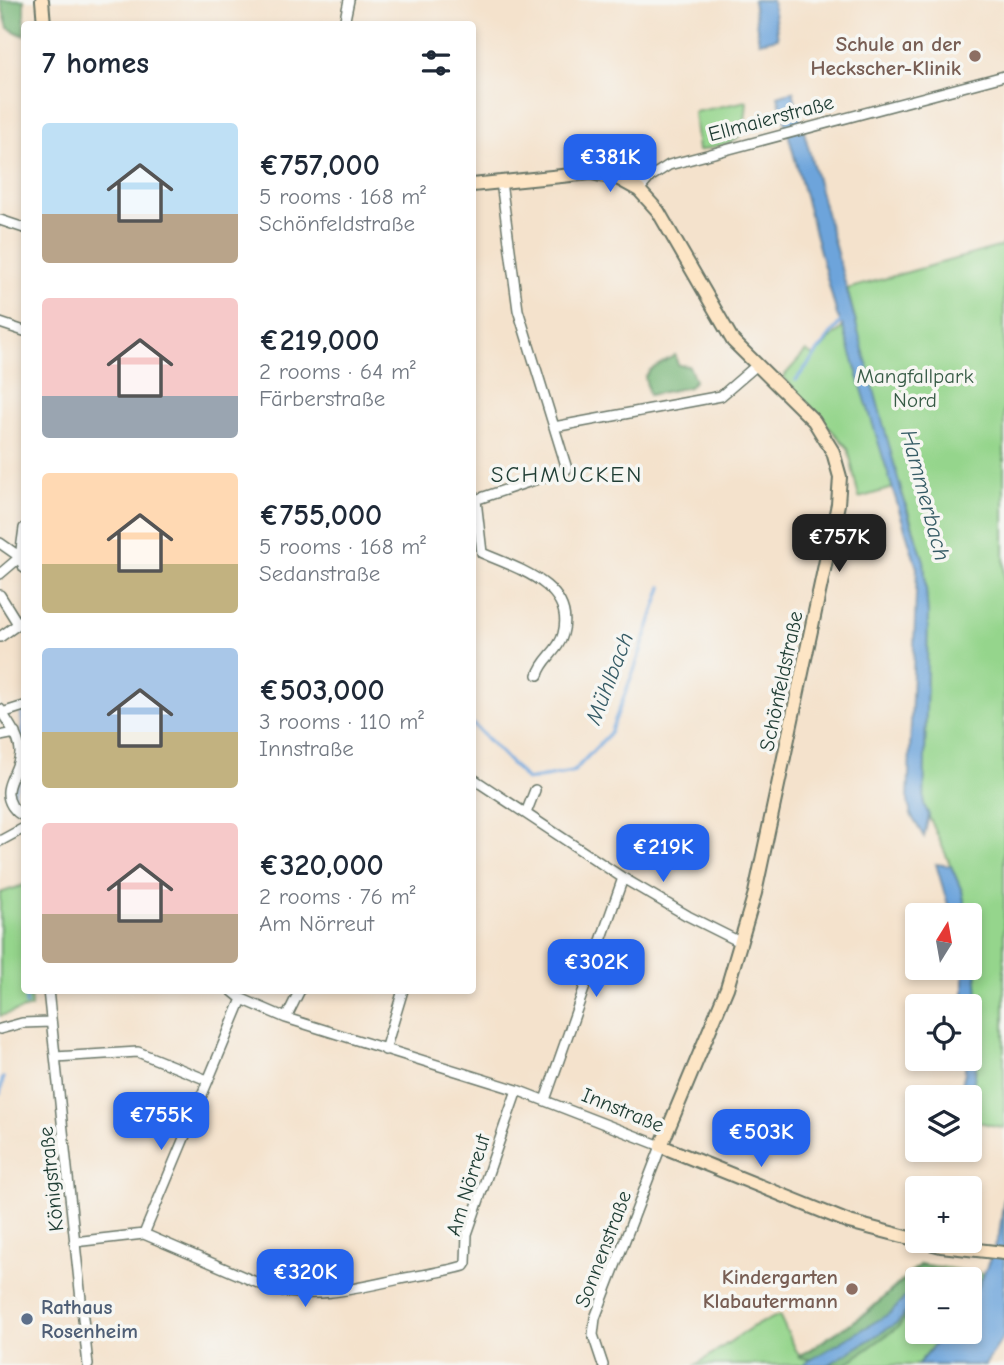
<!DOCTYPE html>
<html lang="en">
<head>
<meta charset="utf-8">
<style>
  body { margin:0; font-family:"Comic Neue",sans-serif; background:#f6f6f7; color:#1f2937; height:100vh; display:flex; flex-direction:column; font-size:26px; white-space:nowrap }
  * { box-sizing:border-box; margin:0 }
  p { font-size:23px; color:#747a83 }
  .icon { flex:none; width:38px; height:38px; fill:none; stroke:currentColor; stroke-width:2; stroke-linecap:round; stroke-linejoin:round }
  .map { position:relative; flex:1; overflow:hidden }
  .side { position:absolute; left:21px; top:21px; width:455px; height:973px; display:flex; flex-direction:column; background:#fff; border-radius:7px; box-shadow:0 4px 10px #0003 }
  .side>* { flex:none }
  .needle { width:46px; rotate:11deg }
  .buttons { position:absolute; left:905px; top:903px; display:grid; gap:14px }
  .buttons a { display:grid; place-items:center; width:77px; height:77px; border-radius:7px; background:#fff; box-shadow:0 4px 10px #0003; font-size:35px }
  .price { position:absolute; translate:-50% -60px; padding:0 16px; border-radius:14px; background:#2563eb; color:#fff; font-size:23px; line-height:46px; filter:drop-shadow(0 2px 4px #0008) }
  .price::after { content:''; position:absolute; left:50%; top:42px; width:21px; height:16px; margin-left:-10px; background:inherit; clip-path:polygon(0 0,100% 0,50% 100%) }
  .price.selected { background:#222; color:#fff }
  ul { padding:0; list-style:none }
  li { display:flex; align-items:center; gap:21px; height:175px; padding:0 21px }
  li span { display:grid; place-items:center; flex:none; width:196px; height:140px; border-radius:7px; color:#555 }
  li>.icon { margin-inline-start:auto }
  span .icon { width:84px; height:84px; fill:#fffc; stroke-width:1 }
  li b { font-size:30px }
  h2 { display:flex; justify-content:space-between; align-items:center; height:84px; padding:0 21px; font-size:30px }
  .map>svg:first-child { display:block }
  .green { fill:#95d58c; stroke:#5a8960; stroke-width:2 }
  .forest { fill:#78b678; stroke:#4c7a56; stroke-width:2 }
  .water { fill:#6da4db; stroke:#467088; stroke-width:2 }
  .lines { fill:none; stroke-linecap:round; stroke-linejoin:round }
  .stream { stroke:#6da4db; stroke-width:3.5 }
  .street-casing { stroke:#6a7769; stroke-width:12 }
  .secondary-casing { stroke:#6a7769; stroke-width:16 }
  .street { stroke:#fff; stroke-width:9 }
  .secondary { stroke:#fde5c5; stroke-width:12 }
  .education-dot { fill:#8d6e63; stroke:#f6f6f2; stroke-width:2.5 }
  .service-dot { fill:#5c6f8a; stroke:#f6f6f2; stroke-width:2.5 }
  .labels { text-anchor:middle; stroke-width:7; stroke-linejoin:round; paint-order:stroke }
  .education-label { font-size:21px; font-weight:bold; fill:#785e54; stroke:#f6f6f2; text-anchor:end }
  .street-label { font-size:21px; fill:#1f3d34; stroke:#f6f6f2 }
  .park-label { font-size:21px; fill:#375b46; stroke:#f6f6f2 }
  .service-label { font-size:21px; font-weight:bold; fill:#4e5e75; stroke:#f6f6f2; text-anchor:start }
  .neighbourhood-label { font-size:23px; letter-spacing:2px; fill:#1f3d34; stroke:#f6f6f2 }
  .water-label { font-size:23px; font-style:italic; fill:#365c66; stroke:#f6f6f2 }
</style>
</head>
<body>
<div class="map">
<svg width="1004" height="1365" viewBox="0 0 1004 1365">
  <rect width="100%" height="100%" fill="#f6f6f2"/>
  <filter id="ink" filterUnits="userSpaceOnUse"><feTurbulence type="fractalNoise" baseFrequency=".0143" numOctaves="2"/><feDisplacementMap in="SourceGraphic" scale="14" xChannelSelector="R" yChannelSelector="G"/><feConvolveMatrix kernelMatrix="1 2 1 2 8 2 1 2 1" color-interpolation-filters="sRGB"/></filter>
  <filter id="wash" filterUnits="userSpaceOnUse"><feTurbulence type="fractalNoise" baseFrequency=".00686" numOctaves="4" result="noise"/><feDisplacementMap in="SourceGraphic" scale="28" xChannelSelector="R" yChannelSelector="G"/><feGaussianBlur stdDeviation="1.57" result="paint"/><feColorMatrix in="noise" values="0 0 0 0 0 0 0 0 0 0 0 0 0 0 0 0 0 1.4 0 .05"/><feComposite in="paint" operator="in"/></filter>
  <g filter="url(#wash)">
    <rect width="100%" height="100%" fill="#f4e2cc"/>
    <path class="green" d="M747 101C744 146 739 140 698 151L694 112Z
      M1004 238V1128L970 1120V1100L977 1065 976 957 970 927V915H967L962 891 924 805 928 616 924 561 900 486 859 498 848 448 783 377 806 351 813 356 843 327 856 322 847 289 1002 246Z
      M24 885V990L30 991 31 1007 0 1016V893Z
      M920 1264 984 1274 970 1298V1279H917V1332H945L917 1365H696L752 1327 779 1315 799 1356 866 1313Z"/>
    <path class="forest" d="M0 0H24V36L8 28Z
      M675 355 678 365 689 366 695 380 689 387 649 395 645 377 650 370Z
      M921 1265 941 1268 937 1279H917V1305L898 1327 845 1365H834L799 1357 866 1314Z"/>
    <path class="water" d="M753 0H772L778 38 759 42Z
      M793 91 906 508 924 561 928 616 924 805 929 815 924 837 911 815 908 801 917 568 843 327 837 315 778 96Z
      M936 864 951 866 962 891 967 915H951Z
      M970 927C980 976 982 1052 970 1100V1097H959L965 1072V1059H970V1006H964V968H970Z
      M1004 1197V1336L985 1365H917L945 1332H970V1298L979 1286 999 1236Z
      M917 1284V1299L898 1322 828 1365H802L892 1312Z"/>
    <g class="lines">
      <path class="stream" d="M796 380 842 320
        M22 711 24 742
        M472 723 527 780 573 772 610 733 636 665 662 587
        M12 798 24 760
        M24 907V913
        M26 990V1005
        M0 1094 3 1078"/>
    </g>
  </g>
  <g filter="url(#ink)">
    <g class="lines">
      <defs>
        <path id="street" d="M344 24 349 0
          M639 190 650 177 669 165 1004 76
          M0 220 24 228
          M0 323 24 331
          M554 427 721 396 757 365
          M476 500 482 553C516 568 576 585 563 634 559 651 542 659 538 675
          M472 501 567 469 518 310 501 182
          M0 543 20 557
          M20 557 24 528
          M20 557 24 568
          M0 574 20 557
          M0 595 18 624
          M0 637 24 620
          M0 709C7 722 21 738 20 754 18 774 0 787 12 806 16 811 18 814 24 816
          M2 713 24 706
          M0 736 15 733
          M472 778 623 878 688 916 740 942
          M526 813 535 790
          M0 841 24 828
          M48 990 88 1365
          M231 990 242 999 286 1018 517 1090 661 1146 595 1318 593 1335 603 1365
          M286 1018 300 990
          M0 1029 22 1023 51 1022
          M385 1050 403 990
          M55 1057 138 1052 207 1080
          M545 1100 623 878
          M144 1234 242 999
          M74 1242 144 1234 272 1289C315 1300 358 1288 400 1279 421 1275 443 1272 464 1266L466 1263 467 1234 517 1090"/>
        <path id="secondary" d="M42 0 44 24
          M472 185 591 173 619 179 639 190 658 211 733 341 814 421 833 452 840 477 838 504 755 893 727 988 661 1146 849 1222 941 1246 1004 1253"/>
      </defs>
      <use href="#street" class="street-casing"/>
      <use href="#secondary" class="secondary-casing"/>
      <use href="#street" class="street"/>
      <use href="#secondary" class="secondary"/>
    </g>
  </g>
  <g class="education-dot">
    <circle cx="975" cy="56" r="7"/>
    <circle cx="852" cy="1289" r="7"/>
  </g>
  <circle class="service-dot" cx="27" cy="1319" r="7"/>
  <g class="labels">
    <g class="education-label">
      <text x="961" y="51">Schule an der<tspan x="961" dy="24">Heckscher-Klinik</tspan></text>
      <text x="838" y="1284">Kindergarten<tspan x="838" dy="24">Klabautermann</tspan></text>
    </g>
    <g class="street-label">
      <text transform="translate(771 118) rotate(-15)" y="7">Ellmaierstraße</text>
      <text transform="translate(781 681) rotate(-78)" y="7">Schönfeldstraße</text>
      <text transform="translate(623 1110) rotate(22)" y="7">Innstraße</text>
      <text transform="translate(51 1179) rotate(-96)" y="7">Königstraße</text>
      <text transform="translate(468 1185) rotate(-73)" y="7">Am Nörreut</text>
      <text transform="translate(603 1249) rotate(-69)" y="7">Sonnenstraße</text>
    </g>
    <g class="park-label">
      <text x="915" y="383">Mangfallpark<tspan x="915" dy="24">Nord</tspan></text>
    </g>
    <g class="service-label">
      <text x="41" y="1314">Rathaus<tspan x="41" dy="24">Rosenheim</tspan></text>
    </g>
    <g class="neighbourhood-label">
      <text x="567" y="482">SCHMUCKEN</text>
    </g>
    <g class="water-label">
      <text transform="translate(926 495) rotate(75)" y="8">Hammerbach</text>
      <text transform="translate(609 678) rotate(-69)" y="8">Mühlbach</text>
    </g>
  </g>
</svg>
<div class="buttons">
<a><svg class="needle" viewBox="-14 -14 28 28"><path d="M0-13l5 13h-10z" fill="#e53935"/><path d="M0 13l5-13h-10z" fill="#747a83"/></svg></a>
<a><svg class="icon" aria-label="locate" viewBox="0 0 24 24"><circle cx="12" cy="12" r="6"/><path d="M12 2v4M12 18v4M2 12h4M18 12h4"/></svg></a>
<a><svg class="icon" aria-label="layers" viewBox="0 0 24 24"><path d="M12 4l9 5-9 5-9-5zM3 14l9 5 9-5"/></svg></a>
<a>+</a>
<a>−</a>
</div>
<b class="price" style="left:610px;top:194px">€381K</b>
<b class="price selected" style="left:839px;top:574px">€757K</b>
<b class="price" style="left:663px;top:884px">€219K</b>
<b class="price" style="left:596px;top:999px">€302K</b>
<b class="price" style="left:161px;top:1152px">€755K</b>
<b class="price" style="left:761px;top:1169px">€503K</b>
<b class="price" style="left:305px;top:1309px">€320K</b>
<section class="side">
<h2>7 homes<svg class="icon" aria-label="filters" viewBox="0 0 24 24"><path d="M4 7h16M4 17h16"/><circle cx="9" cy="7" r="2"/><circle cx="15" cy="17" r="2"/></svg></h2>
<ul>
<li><span style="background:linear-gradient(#bfe0f5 65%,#b9a48a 0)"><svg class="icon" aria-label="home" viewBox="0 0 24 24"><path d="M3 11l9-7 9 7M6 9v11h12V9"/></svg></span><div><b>€757,000</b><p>5 rooms · 168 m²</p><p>Schönfeldstraße</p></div></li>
<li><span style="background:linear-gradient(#f6c9c9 70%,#9aa5b1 0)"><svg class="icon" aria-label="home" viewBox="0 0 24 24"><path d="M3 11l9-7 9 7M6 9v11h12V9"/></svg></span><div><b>€219,000</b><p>2 rooms · 64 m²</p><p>Färberstraße</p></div></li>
<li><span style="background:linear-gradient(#ffd9b3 65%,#c2b280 0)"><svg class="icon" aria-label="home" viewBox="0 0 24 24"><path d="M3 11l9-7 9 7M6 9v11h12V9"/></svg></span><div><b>€755,000</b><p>5 rooms · 168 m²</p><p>Sedanstraße</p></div></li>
<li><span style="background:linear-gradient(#a9c7e8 60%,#c2b280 0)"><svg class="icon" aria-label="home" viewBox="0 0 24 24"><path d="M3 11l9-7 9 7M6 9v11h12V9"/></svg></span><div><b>€503,000</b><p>3 rooms · 110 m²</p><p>Innstraße</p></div></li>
<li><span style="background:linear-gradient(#f6c9c9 65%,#b9a48a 0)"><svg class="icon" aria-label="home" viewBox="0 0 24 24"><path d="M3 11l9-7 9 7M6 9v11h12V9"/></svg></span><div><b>€320,000</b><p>2 rooms · 76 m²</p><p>Am Nörreut</p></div></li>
</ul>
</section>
</div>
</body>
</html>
